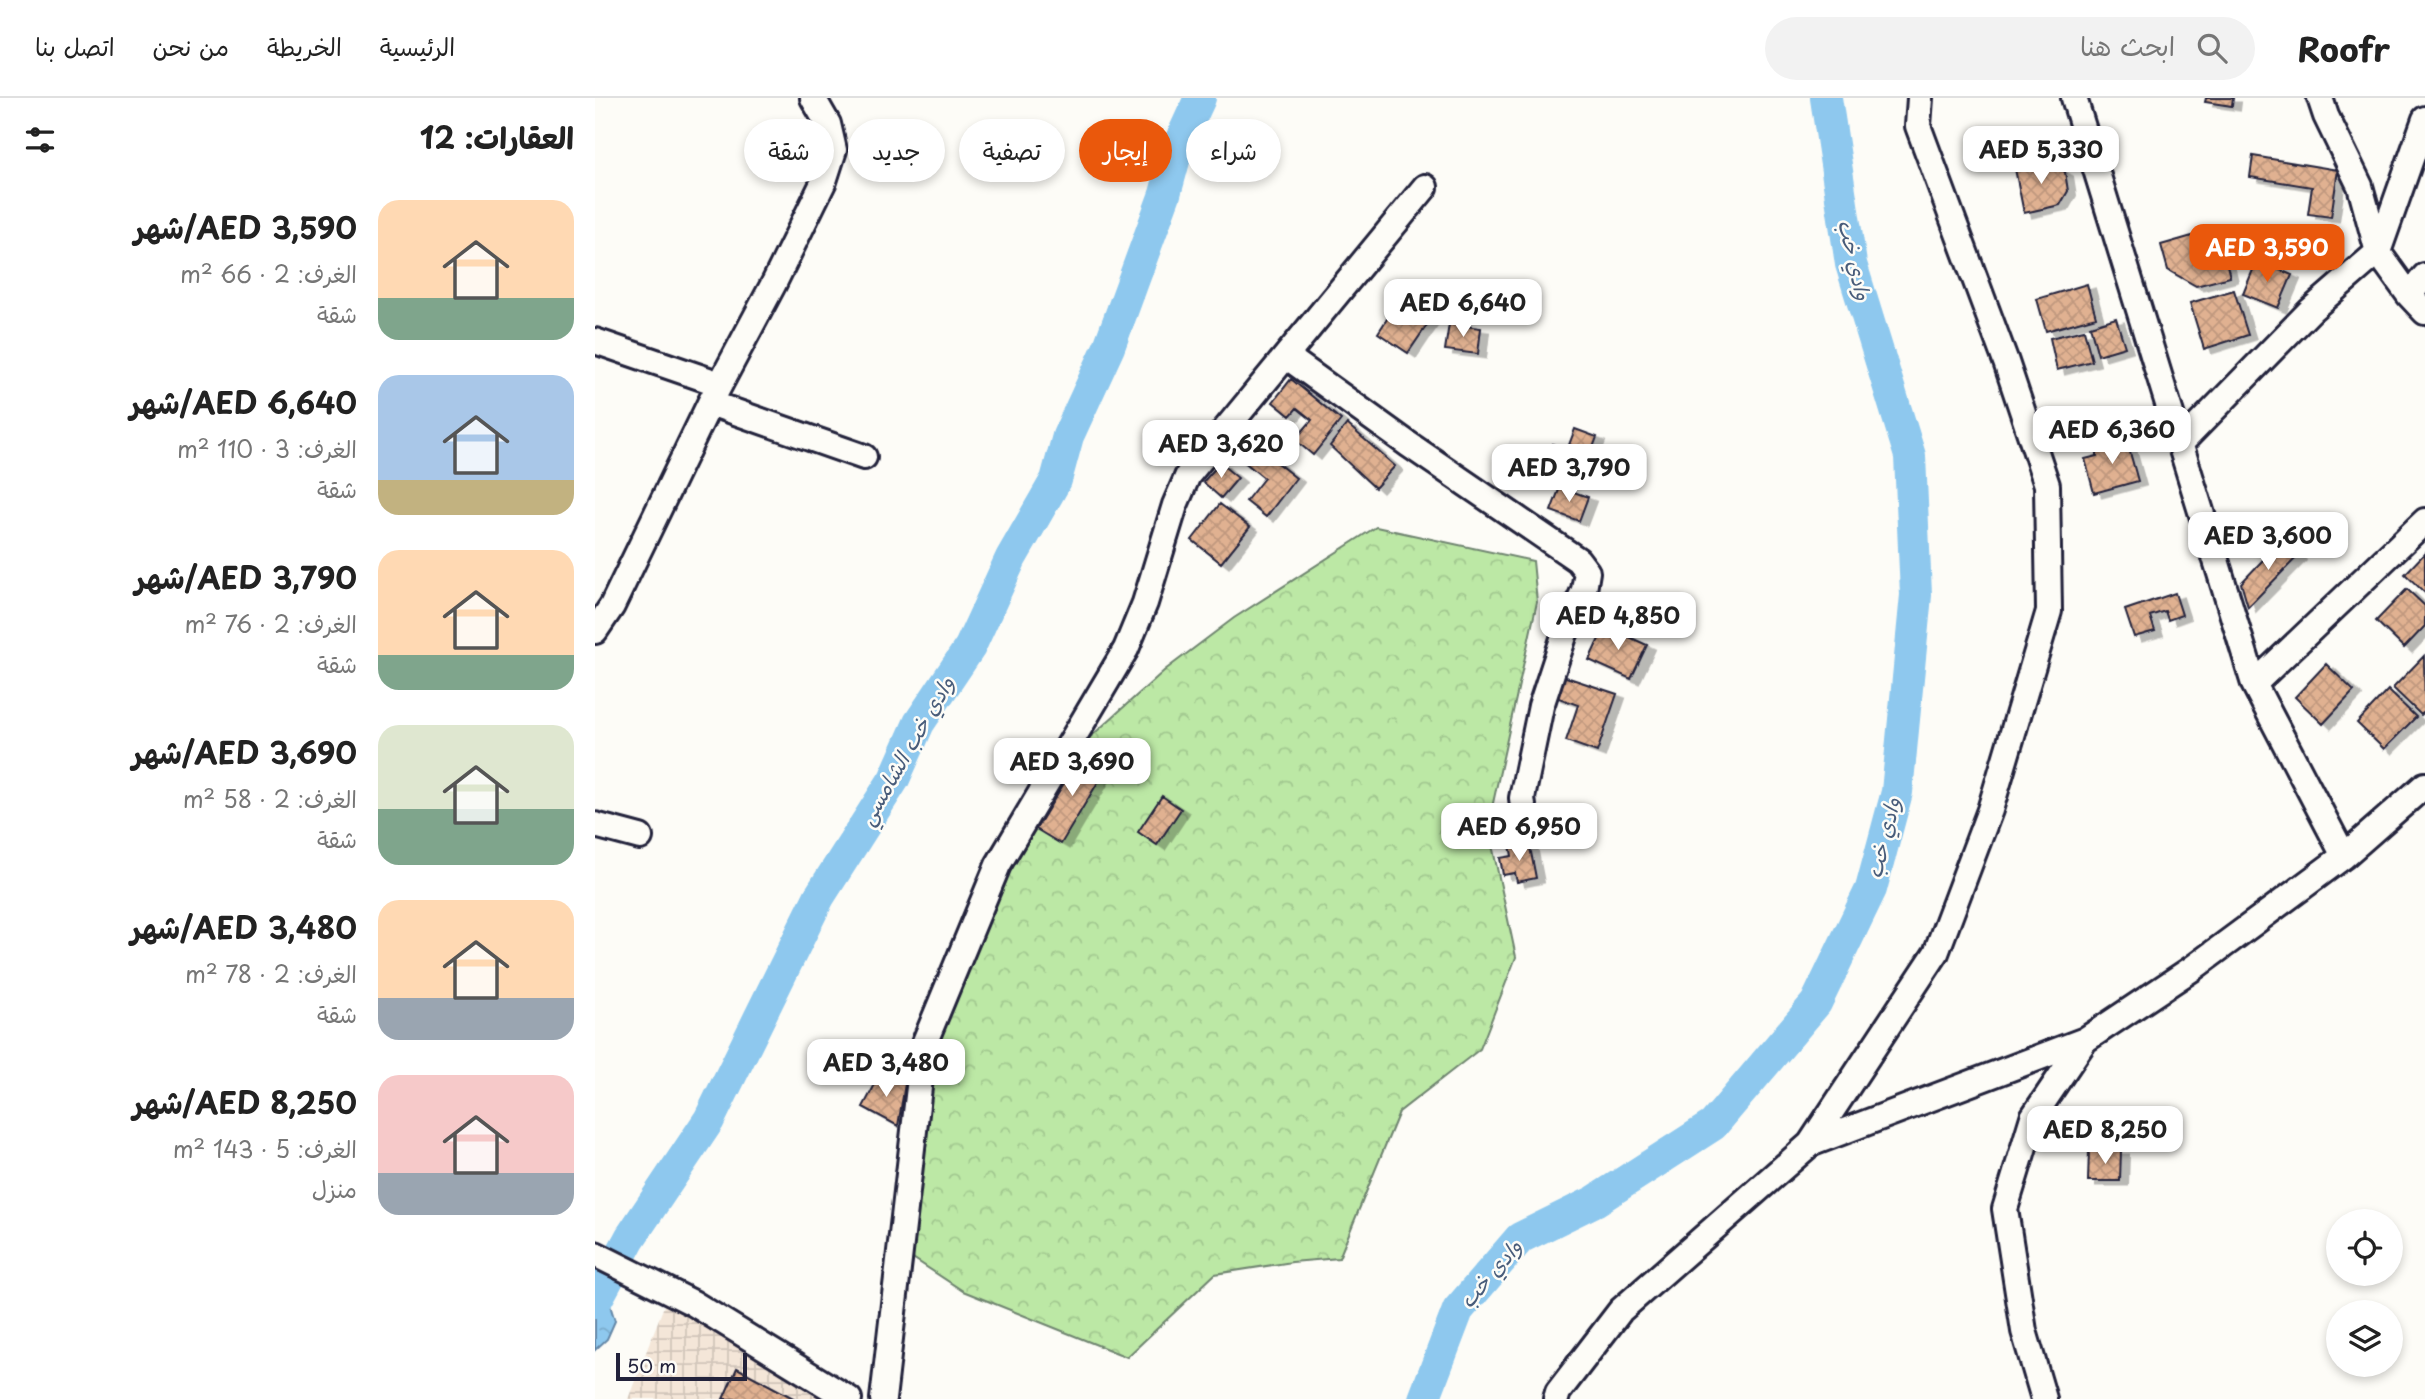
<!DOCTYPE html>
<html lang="ar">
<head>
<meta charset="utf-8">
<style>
  body { margin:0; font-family:"Playpen Sans","Playpen Sans Arabic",sans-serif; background:#f2f2f2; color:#222; direction:rtl; height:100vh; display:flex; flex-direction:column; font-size:26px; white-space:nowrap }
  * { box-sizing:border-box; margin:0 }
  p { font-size:23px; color:#767676 }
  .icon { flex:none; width:38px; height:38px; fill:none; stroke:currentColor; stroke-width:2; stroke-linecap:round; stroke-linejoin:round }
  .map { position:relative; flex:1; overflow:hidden; direction:ltr }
  .side { display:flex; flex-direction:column; background:#fff; width:595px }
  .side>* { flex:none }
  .hud { position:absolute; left:21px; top:21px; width:665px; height:63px; direction:rtl; display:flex; gap:14px }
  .buttons { position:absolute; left:1731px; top:1111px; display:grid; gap:14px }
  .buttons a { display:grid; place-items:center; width:77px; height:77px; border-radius:50%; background:#fff; box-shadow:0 4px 10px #0003; font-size:35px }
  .scale { position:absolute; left:21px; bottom:18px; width:131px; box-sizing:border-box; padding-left:7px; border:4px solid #22223b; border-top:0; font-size:19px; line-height:24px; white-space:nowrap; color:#22223b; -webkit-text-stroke:5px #fdfcf7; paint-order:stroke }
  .price { position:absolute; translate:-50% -60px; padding:0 16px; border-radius:14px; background:#fff; color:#222; font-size:23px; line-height:46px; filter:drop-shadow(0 2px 4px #0008) }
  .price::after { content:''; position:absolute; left:50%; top:42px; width:21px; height:16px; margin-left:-10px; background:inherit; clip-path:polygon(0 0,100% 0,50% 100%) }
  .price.active { background:#ea580c; color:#fff }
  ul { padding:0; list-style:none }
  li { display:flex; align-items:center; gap:21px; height:175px; padding:0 21px }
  li span { display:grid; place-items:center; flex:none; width:196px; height:140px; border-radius:21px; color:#555 }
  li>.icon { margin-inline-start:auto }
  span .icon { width:84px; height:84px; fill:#fffc; stroke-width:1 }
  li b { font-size:30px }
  h2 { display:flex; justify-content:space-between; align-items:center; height:84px; padding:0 21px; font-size:30px }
  .tag { padding:0 24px; border-radius:32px; background:#fff; box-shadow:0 4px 10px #0003; font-size:24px; line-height:63px }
  .tag.active { background:#ea580c; color:#fff }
  header { display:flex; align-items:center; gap:42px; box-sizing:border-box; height:98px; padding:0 35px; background:#fff; border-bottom:2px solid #e0e0e0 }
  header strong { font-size:33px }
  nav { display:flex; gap:38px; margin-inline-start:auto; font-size:24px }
  .search { width:490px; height:63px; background:#f2f2f2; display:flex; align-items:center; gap:18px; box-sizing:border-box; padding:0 24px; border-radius:38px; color:#767676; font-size:26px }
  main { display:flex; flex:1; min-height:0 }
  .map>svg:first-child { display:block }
  .industrial { fill:url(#industrial-grid) }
  .forest { fill:url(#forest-crowns); stroke:#6f8570; stroke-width:2 }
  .water { fill:url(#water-ripples); stroke:#6386a6; stroke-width:2 }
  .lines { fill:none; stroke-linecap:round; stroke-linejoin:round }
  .river { stroke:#8ec8ee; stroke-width:32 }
  .building { fill:url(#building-cross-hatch); stroke:#22223b; stroke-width:2; filter:url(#shadow) }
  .minor-casing { stroke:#22223b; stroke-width:30 }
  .minor { stroke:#fdfcf7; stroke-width:24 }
  .labels { text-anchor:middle; stroke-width:5; stroke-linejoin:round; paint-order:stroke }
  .water-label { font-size:21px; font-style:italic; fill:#485c7a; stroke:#fdfcf7 }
</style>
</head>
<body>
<header>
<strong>Roofr</strong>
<div class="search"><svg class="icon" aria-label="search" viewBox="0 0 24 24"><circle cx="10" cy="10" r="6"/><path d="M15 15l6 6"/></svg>ابحث هنا</div>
<nav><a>الرئيسية</a><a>الخريطة</a><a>من نحن</a><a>اتصل بنا</a></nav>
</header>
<main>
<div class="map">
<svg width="1830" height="1301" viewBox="0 0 1830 1301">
  <defs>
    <pattern id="industrial-grid" width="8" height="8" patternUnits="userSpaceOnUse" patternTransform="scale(1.75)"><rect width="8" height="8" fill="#f4e6d8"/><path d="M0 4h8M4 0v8" fill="none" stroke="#d1c5ba"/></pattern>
    <pattern id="forest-crowns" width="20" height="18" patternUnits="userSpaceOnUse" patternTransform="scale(1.75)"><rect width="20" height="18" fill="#bce8a5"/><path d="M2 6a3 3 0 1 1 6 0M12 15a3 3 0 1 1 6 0" fill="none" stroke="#a1c78f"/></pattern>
    <pattern id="water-ripples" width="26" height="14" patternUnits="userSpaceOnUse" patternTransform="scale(1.75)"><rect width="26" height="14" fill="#8ec8ee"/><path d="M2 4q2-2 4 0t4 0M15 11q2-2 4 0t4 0" fill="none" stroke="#7aaccd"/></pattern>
    <pattern id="building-cross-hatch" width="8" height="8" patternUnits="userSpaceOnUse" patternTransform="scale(1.75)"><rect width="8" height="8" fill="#e0b191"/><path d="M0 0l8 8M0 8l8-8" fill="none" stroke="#c0987e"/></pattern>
    <filter id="shadow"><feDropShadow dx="8" dy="4.5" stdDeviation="0" flood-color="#0004"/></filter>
  </defs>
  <rect width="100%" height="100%" fill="#fdfcf7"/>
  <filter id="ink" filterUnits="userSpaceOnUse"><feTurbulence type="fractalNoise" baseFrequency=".0143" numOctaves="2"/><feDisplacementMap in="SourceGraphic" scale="14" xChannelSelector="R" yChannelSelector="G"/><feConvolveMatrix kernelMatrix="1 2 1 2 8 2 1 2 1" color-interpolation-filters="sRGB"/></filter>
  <g filter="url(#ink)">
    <path class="industrial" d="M72 1200 243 1301H33Z"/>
    <path class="forest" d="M781 429 938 463 942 504 893 728 921 859 885 951 804 1014 744 1160 697 1164 620 1176 532 1259 368 1193 298 1147 325 939 400 760 482 651 570 572 639 520Z"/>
    <path class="water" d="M0 1198 14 1204 20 1223 12 1241 0 1252Z"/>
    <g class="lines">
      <path class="river" d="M0 1205 35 1140 114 1022 224 799 299 681 324 625 375 549 416 460 461 382 473 338 514 249 570 96 583 48 605 0
        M829 1301 863 1212 925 1140 1000 1103 1118 1027 1221 905 1276 791 1302 694 1321 497 1315 358 1256 166 1231 0"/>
    </g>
    <path class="building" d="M1611 0H1638L1637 8 1610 4Z
      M1658 58 1743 72 1736 119 1713 116 1717 89 1655 79Z
      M1452 64 1470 74 1473 93 1465 107 1429 115 1420 71Z
      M1604 136 1611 160 1629 155 1635 179 1601 188 1573 172 1566 147Z
      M1662 162 1697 177 1683 210 1648 196Z
      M1492 186 1501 219 1451 233 1442 201Z
      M1639 192 1653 237 1609 251 1595 205Z
      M806 199 836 221 813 255 783 235Z
      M1521 220 1530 249 1503 257 1495 228Z
      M854 226 886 230 883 256 850 252Z
      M1489 232 1497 263 1462 272 1455 240Z
      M696 281 746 322 718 357 700 342 717 322 702 310 695 318 678 304Z
      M752 326 800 368 780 390 735 348Z
      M672 329 690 345 680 357 661 342Z
      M980 331 1002 339 996 355 974 347Z
      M649 339 701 380 671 419 651 403 669 380 637 354Z
      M1531 340 1543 383 1499 395 1490 361 1502 358V348Z
      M957 346 1000 361 993 383 978 377 982 365 961 358 953 379 947 376Z
      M625 365 643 380 626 400 608 384Z
      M965 389 993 399 984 423 956 413Z
      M625 406 655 429 626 465 597 442Z
      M1687 442 1703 458 1653 509 1646 485Z
      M1830 455V495L1810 476Z
      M1812 491 1830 508V528L1809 550 1781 523Z
      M1580 495 1587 517 1573 522 1570 513 1555 518 1560 533 1539 539 1530 512Z
      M1010 528 1052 547 1036 581 994 562Z
      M1829 558 1830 613 1826 617 1798 590Z
      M1731 566 1759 593 1728 626 1700 599Z
      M965 577 1022 596 1002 654 971 643 983 607 958 598Z
      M1793 592 1821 619 1789 651 1762 625Z
      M488 654 512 669 466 746 441 731Z
      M567 698 586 711 562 747 543 734Z
      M934 744 941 780 922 784 920 775 908 777 905 760 917 758 915 747Z
      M286 975 310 986 303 1028 268 1009Z
      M1494 1052H1526L1525 1083H1493Z
      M142 1270 200 1301H128Z"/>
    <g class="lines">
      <defs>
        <path id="minor" d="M1479 0 1659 586 1749 758
          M1725 0 1731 18 1765 88 1783 154 1814 197 1830 214
          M1814 197 1830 178
          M0 243 125 286
          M691 258 813 346 983 462 992 474 989 492 969 538 946 608 927 700 931 732
          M115 305 269 359
          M1585 346 1716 212 1783 154 1830 21
          M0 533 17 508 115 305 179 185 229 83 239 52 233 26 218 0
          M1659 586 1830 423
          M0 727 45 739
          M1215 1046 1490 942
          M0 1156 98 1205 254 1301
          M288 1301 329 946 403 767 531 551 550 505 580 407 593 377 830 89
          M961 1301 963 1294 1026 1212 1215 1046 1341 855 1395 712 1454 513 1452 387 1411 264 1323 28 1325 0
          M1449 1301 1429 1233 1410 1111 1438 1019 1490 942 1598 870 1749 758 1830 687"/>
      </defs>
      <use href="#minor" class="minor-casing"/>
      <use href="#minor" class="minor"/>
    </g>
  </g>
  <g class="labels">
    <g class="water-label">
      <text transform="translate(1259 162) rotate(77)" y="7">وادي خب</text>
      <text transform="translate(312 653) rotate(-60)" y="7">وادي خب الشامسي</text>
      <text transform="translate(1289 740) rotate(-76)" y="7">وادي خب</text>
      <text transform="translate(896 1176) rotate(-49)" y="7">وادي خب</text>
    </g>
  </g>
</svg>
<div class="buttons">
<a><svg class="icon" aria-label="locate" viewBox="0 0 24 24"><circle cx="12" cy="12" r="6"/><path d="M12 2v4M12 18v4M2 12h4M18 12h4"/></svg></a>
<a><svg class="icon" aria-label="layers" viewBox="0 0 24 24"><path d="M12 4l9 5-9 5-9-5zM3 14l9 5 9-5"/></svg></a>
</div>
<div class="scale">50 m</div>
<b class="price" style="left:1446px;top:88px">AED 5,330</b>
<b class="price active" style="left:1672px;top:186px">AED 3,590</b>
<b class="price" style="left:868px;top:241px">AED 6,640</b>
<b class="price" style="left:1517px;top:368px">AED 6,360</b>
<b class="price" style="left:626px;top:382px">AED 3,620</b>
<b class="price" style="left:974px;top:406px">AED 3,790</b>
<b class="price" style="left:1673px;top:474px">AED 3,600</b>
<b class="price" style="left:1023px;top:554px">AED 4,850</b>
<b class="price" style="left:477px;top:700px">AED 3,690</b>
<b class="price" style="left:924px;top:765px">AED 6,950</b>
<b class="price" style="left:291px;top:1001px">AED 3,480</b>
<b class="price" style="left:1510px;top:1068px">AED 8,250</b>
<div class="hud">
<a class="tag">شراء</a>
<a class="tag active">إيجار</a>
<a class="tag">تصفية</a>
<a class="tag">جديد</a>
<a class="tag">شقة</a>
</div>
</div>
<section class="side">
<h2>العقارات: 12<svg class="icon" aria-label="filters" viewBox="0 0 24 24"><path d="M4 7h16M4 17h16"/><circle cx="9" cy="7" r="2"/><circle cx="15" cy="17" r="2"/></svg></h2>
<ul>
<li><span style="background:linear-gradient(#ffd9b3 70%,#7fa58c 0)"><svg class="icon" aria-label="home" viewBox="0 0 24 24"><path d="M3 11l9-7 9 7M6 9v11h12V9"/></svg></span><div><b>AED 3,590/شهر</b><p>الغرف: 2 · 66 m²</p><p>شقة</p></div></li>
<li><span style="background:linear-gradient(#a9c7e8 75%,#c2b280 0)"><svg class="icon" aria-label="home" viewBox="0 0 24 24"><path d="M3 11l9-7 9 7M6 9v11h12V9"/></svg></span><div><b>AED 6,640/شهر</b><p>الغرف: 3 · 110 m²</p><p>شقة</p></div></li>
<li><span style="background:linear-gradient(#ffd9b3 75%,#7fa58c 0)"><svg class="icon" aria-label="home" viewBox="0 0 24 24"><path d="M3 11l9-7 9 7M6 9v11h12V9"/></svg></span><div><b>AED 3,790/شهر</b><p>الغرف: 2 · 76 m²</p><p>شقة</p></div></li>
<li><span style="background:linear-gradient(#dfe7d0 60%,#7fa58c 0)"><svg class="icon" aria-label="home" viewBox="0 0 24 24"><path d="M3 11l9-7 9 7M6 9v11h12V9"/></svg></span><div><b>AED 3,690/شهر</b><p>الغرف: 2 · 58 m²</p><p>شقة</p></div></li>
<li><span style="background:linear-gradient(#ffd9b3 70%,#9aa5b1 0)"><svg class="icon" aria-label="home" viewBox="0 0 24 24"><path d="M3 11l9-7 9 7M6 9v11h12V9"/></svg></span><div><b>AED 3,480/شهر</b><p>الغرف: 2 · 78 m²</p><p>شقة</p></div></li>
<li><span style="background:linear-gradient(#f6c9c9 70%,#9aa5b1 0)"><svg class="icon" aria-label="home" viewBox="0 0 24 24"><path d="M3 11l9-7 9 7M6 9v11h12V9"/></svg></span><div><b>AED 8,250/شهر</b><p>الغرف: 5 · 143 m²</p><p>منزل</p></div></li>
</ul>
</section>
</main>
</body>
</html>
